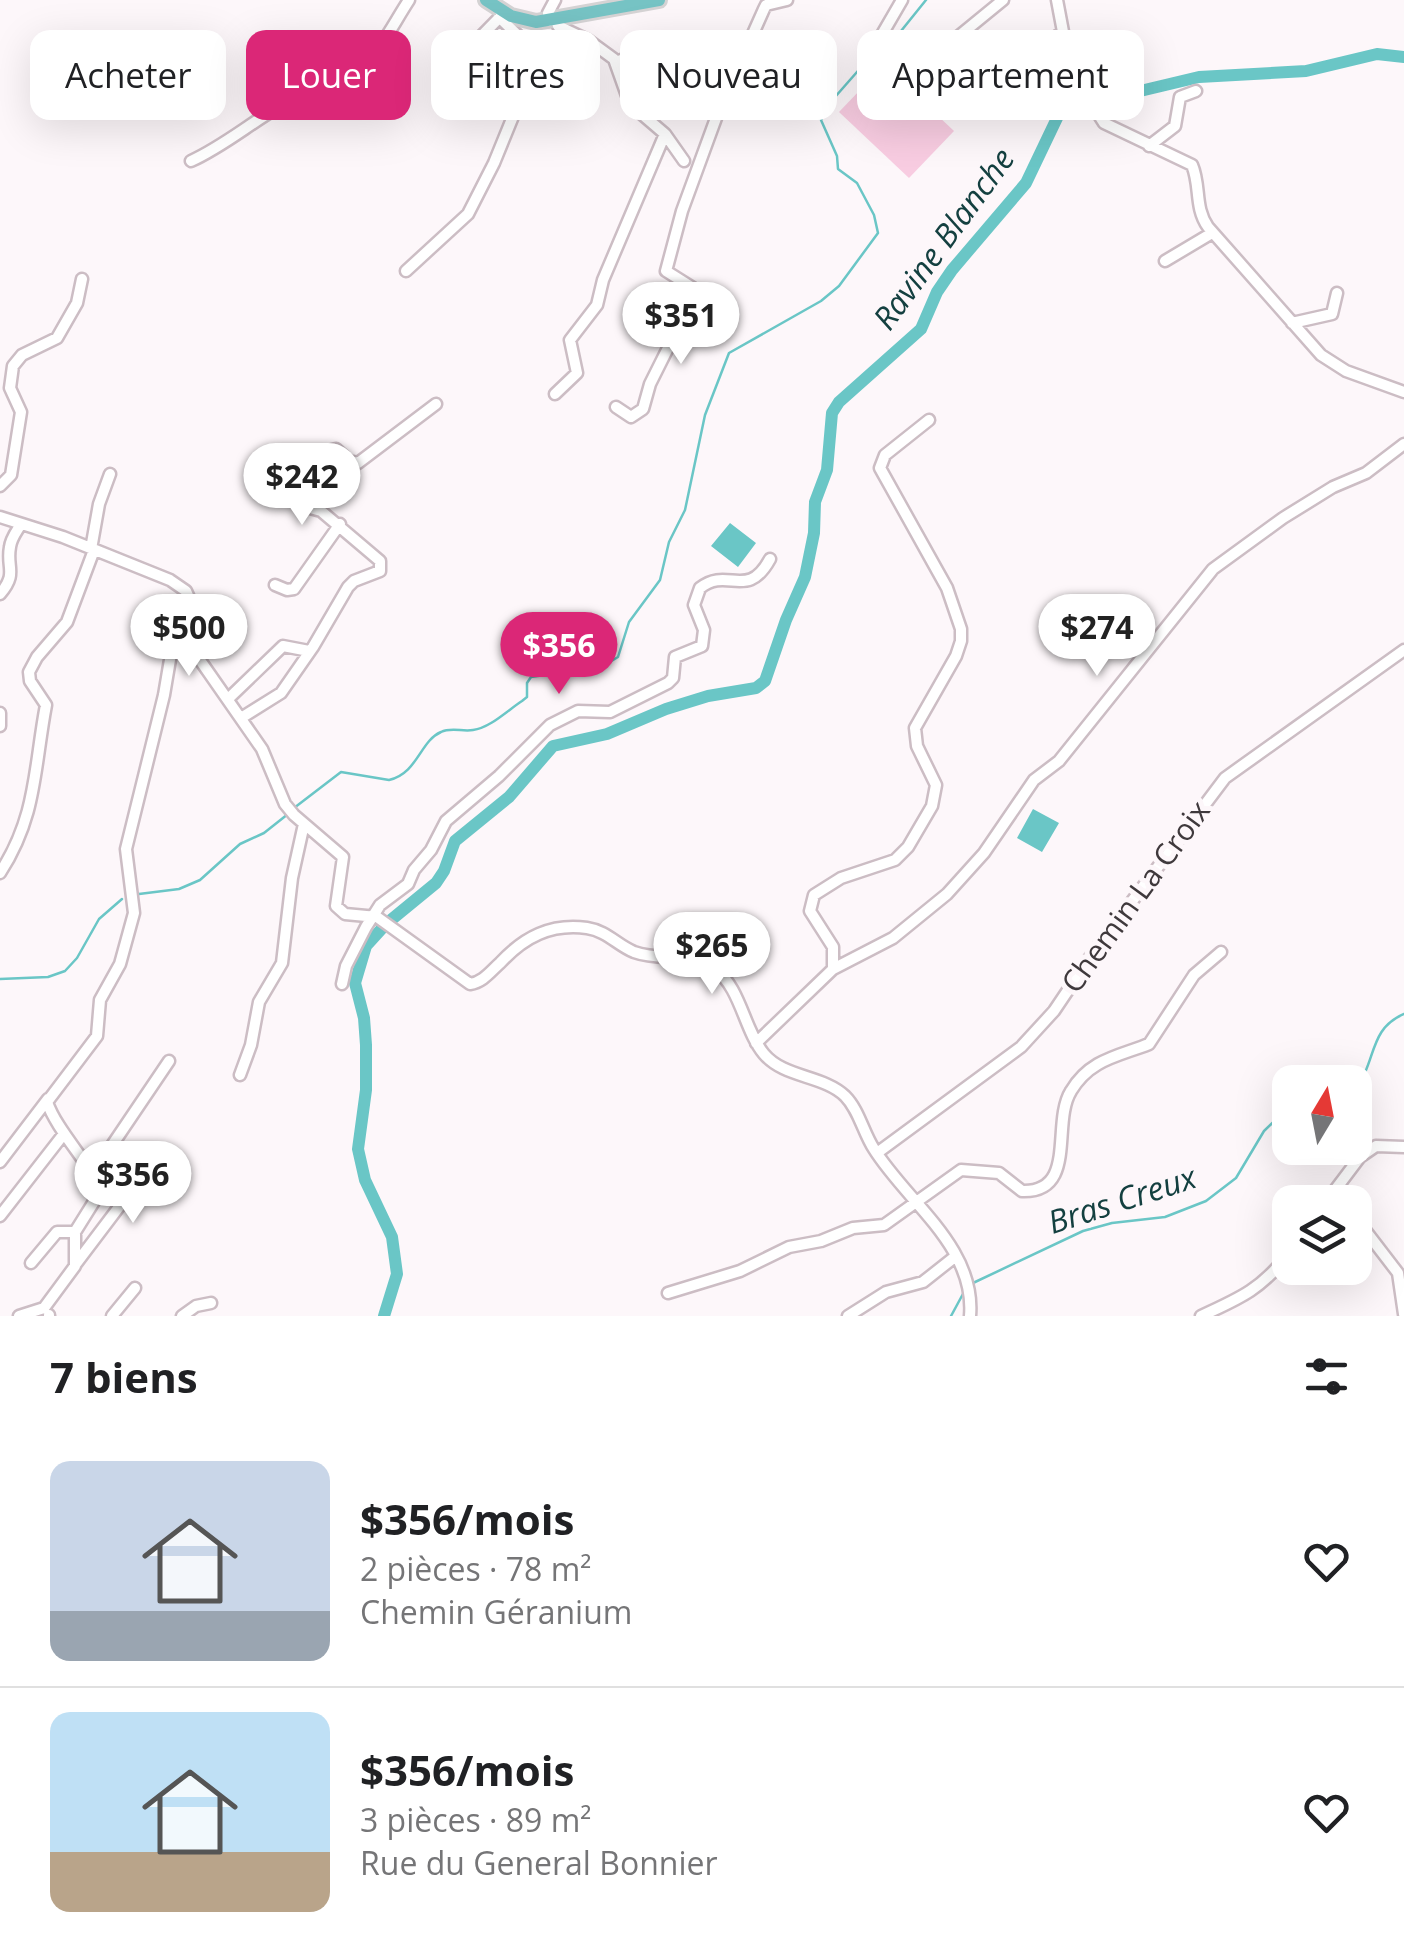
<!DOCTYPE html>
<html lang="fr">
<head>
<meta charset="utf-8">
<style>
  body { margin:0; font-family:"Open Sans",sans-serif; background:#f6f6f6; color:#202124; height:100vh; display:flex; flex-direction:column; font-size:38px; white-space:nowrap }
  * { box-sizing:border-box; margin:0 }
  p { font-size:32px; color:#757577 }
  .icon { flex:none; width:55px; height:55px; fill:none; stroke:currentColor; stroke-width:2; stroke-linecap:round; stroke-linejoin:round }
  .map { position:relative; height:1316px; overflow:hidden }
  .side { display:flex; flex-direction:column; background:#fff; flex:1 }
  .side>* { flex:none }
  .hud { position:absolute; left:30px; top:30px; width:1345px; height:90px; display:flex; gap:20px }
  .needle { width:65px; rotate:10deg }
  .controls { position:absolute; left:1272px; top:1065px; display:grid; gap:20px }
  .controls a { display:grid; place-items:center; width:100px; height:100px; border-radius:20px; background:#fff; box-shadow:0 10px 40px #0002; font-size:50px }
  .price { position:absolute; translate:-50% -85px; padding:0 22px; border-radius:35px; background:#fff; color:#222; font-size:32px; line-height:65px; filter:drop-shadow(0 2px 5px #0008) }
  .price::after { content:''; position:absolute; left:50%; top:60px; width:30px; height:22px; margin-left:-15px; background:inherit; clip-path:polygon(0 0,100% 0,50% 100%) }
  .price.selected { background:#db2777; color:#fff }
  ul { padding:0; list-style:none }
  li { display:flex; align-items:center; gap:30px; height:250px; padding:0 50px }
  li+li { border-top:2px solid #e0e0e0 }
  li span { display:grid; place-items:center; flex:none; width:280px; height:200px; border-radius:20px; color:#555 }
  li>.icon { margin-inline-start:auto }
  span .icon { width:120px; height:120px; fill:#fffc; stroke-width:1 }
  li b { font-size:42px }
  h2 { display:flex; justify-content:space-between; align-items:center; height:120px; padding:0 50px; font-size:42px }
  .chip { padding:0 35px; border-radius:20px; background:#fff; box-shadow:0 10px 40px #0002; font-size:35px; line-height:90px }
  .chip.selected { background:#db2777; color:#fff }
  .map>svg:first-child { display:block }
  .green { fill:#f8cce1 }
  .water { fill:#6ac6c6 }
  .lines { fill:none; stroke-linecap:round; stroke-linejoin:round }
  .stream { stroke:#6ac6c6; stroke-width:2.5 }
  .river { stroke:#6ac6c6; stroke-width:12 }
  .minor-casing { stroke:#ccbdc4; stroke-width:15 }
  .major-casing { stroke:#d5d3d4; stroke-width:18 }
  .minor { stroke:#fff; stroke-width:10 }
  .major { stroke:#76c3c4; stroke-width:12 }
  .labels { text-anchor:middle; stroke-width:10; stroke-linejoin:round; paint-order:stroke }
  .street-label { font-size:30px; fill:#3f393c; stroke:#fdf7fa }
  .water-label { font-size:32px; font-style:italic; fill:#144040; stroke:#fdf7fa }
</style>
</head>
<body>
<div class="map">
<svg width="1404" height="1316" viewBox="0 0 1404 1316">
  <rect width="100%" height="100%" fill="#fdf7fa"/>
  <path class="green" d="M884 65 954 131 909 178 839 112Z"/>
  <path class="water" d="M730 523 756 543 738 567 711 546Z
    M1033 809 1059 823 1042 852 1017 838Z"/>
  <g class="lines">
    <path class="stream" d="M880 50 897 36 926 0
      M294 808 341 772 389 780C418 773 420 741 441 732 451 727 463 732 473 730 490 728 508 710 522 701L527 697V683L531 677 603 666 618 657 629 622 660 580 669 542 685 510 705 415 729 353 821 301 839 286 878 233 874 215 857 183 838 169 837 156 821 120 828 105 871 56
      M139 894 179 889 200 880 240 844 264 833 288 814
      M0 979 48 977 65 971 77 958 99 919 122 899
      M1355 1089C1377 1062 1368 1029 1404 1014
      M973 1283 1083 1231 1112 1223 1165 1217 1206 1201 1236 1178 1264 1131 1290 1106
      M951 1316 964 1292"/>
    <path class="river" d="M384 1316 397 1274 392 1237 365 1180 358 1149 366 1090V1045L364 1018 355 983 366 946 386 924 436 883 444 871 455 841 509 797 553 746 607 734 666 709 708 696 756 688 765 681 786 620 805 577 814 533 815 502 827 470 832 413 839 402 921 329 937 292 952 270 1026 183 1058 116 1077 96 1115 97 1199 77 1306 71 1377 54 1404 57"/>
    <defs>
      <path id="minor" d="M902 0 873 50 915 72 1003 0
        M1057 0 1064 37 1089 75 1097 112 1104 123 1192 165C1201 186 1194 207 1208 227L1321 355 1346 371 1404 392
        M556 20 558 26 588 40 614 59 630 104 665 134 684 161
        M549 21 548 13 555 0
        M616 62 648 50 669 61
        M448 87 455 63 500 17
        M979 107 997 87 1062 32
        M1149 146 1175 126 1180 97 1196 91
        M191 161C222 147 248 125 277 108 291 100 307 101 322 96 367 80 385 37 409 0
        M1165 261 1212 233
        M406 271 468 214 494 163 534 65 533 50 503 21 500 10
        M1292 323 1332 314 1337 293
        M555 394 577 373 570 340 597 305 603 280 665 134
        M616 407 631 417 643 409 650 384 686 312 693 288 666 271 682 211 719 110 764 9 766 5 787 0
        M0 486 11 475 21 412 10 388 13 366 22 355 57 338 77 303 82 279
        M0 517 63 537 170 580 186 591 190 600 183 627 186 640 262 749 285 804 294 815 343 857 336 906 345 914 377 917 470 984C483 982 490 972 500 963 524 937 551 923 587 928 607 931 617 945 634 952 661 962 691 951 715 969 741 988 744 1030 764 1054 784 1078 823 1075 845 1096 859 1110 863 1132 874 1149 907 1202 976 1247 970 1316
        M91 549 99 504 110 474
        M275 585 287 590 294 589 340 524
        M0 594C18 573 6 568 10 547 11 538 17 531 21 524
        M228 699 283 646 309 651
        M0 713V726
        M241 718 281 693 313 647 348 587 354 581 380 571V561L321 511 299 505 297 493 328 451 336 449 349 461 358 463 436 404
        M0 873C37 816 34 768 46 705L30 681 29 672 37 657 67 622 94 550
        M833 969 893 938 947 894 984 853 1034 780 1059 761 1213 569 1283 518 1333 487 1366 473 1404 444
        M342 984 346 966 366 927 380 905 408 884 414 870 431 850 446 821 499 776 550 725 578 711 610 712 668 683 673 678 675 657 702 646 704 630 694 605 700 588C728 566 747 601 770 559
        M756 1043 833 969V947L810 911 814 895 841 878 895 860 908 847 932 806 936 785 917 746 915 728 956 656 961 641V629L947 588 880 468 885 455 929 420
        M240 1075 251 1045 259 1002 282 963 292 878 304 824
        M877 1153 1021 1047 1054 1011 1093 953 1225 778 1404 650
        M0 1162 48 1099
        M92 1175 169 1061
        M1326 1202 1360 1157 1376 1146 1404 1147
        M0 1216 63 1135
        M1355 1217 1398 1273 1404 1314
        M31 1263 57 1232H75
        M75 1265 156 1158
        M668 1293 740 1271 789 1247 821 1241 853 1228 884 1225 961 1170 999 1173 1022 1191C1078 1193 1051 1123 1071 1091 1090 1059 1119 1056 1149 1044L1194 975 1221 952
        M19 1316 44 1308 75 1266V1232L100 1192C97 1171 57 1132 47 1102L97 1036 100 1000 120 964 134 913 126 849 164 695 173 642 183 627
        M49 1316V1315
        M112 1316 135 1288
        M182 1316 196 1306 211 1303
        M848 1316 886 1292 923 1282 956 1256
        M1201 1316C1241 1298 1263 1288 1290 1252"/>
      <path id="major" d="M486 0 511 16 536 22 659 0"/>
    </defs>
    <use href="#minor" class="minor-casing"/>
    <use href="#major" class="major-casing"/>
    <use href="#minor" class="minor"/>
    <use href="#major" class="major"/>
  </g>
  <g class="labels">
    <g class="street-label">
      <text transform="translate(1136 897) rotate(-54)" y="10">Chemin La Croix</text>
    </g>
    <g class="water-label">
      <text transform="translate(944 239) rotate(-54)" y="11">Ravine Blanche</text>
      <text transform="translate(1122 1200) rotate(-18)" y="11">Bras Creux</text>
    </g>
  </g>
</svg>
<div class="controls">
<a><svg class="needle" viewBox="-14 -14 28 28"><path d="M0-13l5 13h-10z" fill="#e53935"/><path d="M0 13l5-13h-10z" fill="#757577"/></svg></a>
<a><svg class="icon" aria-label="layers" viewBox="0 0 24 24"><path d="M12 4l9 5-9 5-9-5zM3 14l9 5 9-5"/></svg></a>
</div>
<b class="price" style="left:681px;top:367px">$351</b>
<b class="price" style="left:302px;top:528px">$242</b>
<b class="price" style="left:189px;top:679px">$500</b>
<b class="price" style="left:1097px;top:679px">$274</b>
<b class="price selected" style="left:559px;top:697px">$356</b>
<b class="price" style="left:712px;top:997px">$265</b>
<b class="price" style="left:133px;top:1226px">$356</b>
<div class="hud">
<a class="chip">Acheter</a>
<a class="chip selected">Louer</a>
<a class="chip">Filtres</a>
<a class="chip">Nouveau</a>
<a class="chip">Appartement</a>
</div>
</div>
<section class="side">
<h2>7 biens<svg class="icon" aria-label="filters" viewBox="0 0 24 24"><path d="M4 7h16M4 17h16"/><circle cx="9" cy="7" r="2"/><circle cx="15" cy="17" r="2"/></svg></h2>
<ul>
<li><span style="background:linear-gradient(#c9d6e8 75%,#9aa5b1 0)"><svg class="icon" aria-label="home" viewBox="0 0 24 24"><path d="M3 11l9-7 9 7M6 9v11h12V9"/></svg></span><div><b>$356/mois</b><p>2 pièces · 78 m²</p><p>Chemin Géranium</p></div><svg class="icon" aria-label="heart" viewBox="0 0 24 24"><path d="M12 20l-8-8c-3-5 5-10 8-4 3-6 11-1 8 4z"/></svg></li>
<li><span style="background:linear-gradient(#bfe0f5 70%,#b9a48a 0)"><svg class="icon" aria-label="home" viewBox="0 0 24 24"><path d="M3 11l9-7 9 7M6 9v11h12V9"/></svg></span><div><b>$356/mois</b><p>3 pièces · 89 m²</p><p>Rue du General Bonnier</p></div><svg class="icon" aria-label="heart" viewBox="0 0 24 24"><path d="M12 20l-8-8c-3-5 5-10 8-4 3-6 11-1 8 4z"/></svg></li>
</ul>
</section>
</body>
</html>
